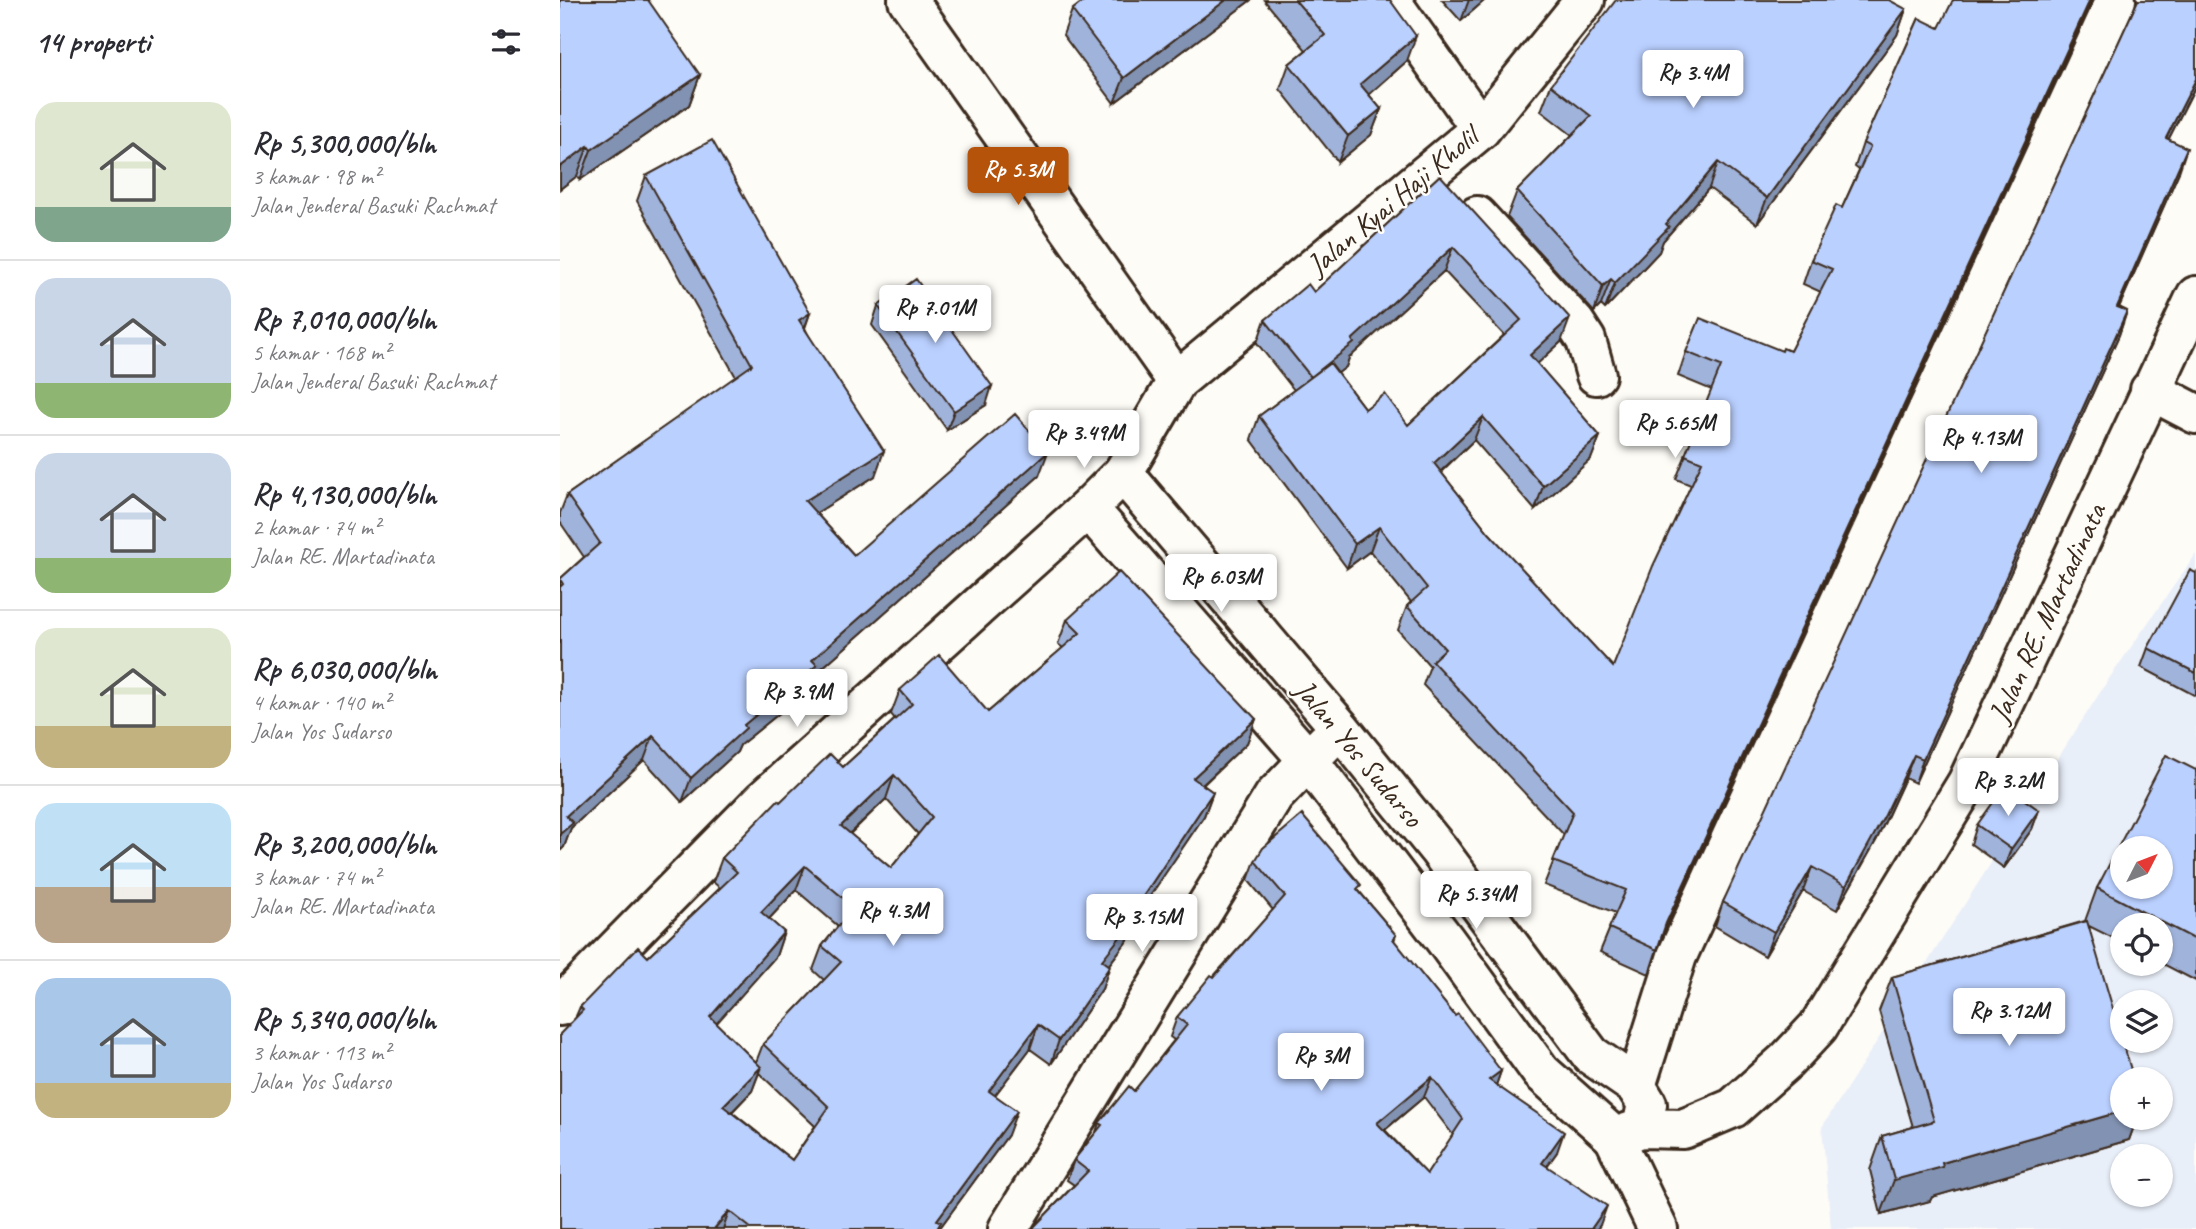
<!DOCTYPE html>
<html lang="id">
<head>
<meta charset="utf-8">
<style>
  body { margin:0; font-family:Caveat,sans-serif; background:#f7f7f7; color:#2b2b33; height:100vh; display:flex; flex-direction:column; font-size:26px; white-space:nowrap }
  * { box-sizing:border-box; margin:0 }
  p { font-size:23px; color:#7c7c81 }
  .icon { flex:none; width:38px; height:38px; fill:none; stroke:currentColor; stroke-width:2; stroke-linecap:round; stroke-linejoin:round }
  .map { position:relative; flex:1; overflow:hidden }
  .panel { display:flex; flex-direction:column; background:#fff; width:560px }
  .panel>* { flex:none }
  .needle { width:46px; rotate:48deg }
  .fabs { position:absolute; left:1550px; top:836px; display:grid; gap:14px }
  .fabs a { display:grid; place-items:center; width:63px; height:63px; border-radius:50%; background:#fff; box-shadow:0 2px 5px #0004; font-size:35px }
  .price { position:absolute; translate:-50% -60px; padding:0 16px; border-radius:7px; background:#fff; color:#222; font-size:23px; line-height:46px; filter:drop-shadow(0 2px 4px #0008) }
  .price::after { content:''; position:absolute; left:50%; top:42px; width:21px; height:16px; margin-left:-10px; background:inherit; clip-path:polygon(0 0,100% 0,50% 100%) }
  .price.current { background:#b45309; color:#fff }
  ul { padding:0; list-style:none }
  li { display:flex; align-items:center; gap:21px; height:175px; padding:0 35px }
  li+li { border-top:2px solid #e1e1e2 }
  li span { display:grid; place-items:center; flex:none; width:196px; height:140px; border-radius:21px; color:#555 }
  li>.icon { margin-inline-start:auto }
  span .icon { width:84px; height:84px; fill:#fffc; stroke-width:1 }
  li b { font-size:30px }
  h2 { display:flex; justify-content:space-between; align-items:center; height:84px; padding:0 35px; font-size:30px }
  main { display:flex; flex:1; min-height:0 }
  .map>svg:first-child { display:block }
  .built { fill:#e9eff9; fill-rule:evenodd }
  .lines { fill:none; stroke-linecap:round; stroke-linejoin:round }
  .minor-casing { stroke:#3b2a1e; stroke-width:44 }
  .major-casing { stroke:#3b2a1e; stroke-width:44 }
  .minor { stroke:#fdfcf7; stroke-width:38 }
  .major { stroke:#fdfcf7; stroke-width:38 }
  .wall { fill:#a0b3db; stroke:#3b2a1e; stroke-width:2; fill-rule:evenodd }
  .shaded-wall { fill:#8292b2; stroke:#3b2a1e; stroke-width:2 }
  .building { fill:#bad0ff; stroke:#3b2a1e; stroke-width:2; fill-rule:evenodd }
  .labels { text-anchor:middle; stroke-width:5; stroke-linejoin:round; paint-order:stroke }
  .street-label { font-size:30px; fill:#3b2a1e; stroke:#fdfcf7 }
</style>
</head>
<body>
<main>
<section class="panel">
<h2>14 properti<svg class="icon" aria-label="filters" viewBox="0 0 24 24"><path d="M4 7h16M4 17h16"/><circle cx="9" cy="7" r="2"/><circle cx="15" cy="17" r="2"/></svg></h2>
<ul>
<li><span style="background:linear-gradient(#dfe7d0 75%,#7fa58c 0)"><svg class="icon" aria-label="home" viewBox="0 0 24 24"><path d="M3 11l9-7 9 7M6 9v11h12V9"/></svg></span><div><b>Rp 5,300,000/bln</b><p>3 kamar · 98 m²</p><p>Jalan Jenderal Basuki Rachmat</p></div></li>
<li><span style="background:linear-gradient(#c9d6e8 75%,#8fb573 0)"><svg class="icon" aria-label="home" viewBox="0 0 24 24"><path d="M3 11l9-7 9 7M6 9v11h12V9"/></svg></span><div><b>Rp 7,010,000/bln</b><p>5 kamar · 168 m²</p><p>Jalan Jenderal Basuki Rachmat</p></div></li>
<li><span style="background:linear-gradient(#c9d6e8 75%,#8fb573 0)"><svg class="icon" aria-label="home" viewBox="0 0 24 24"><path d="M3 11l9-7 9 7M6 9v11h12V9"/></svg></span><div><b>Rp 4,130,000/bln</b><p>2 kamar · 74 m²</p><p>Jalan RE. Martadinata</p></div></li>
<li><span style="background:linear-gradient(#dfe7d0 70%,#c2b280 0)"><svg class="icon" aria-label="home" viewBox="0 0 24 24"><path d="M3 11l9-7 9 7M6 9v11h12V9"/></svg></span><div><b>Rp 6,030,000/bln</b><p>4 kamar · 140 m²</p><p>Jalan Yos Sudarso</p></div></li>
<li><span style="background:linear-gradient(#bfe0f5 60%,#b9a48a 0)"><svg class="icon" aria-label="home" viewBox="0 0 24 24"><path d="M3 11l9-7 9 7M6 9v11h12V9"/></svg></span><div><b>Rp 3,200,000/bln</b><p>3 kamar · 74 m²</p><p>Jalan RE. Martadinata</p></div></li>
<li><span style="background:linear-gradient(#a9c7e8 75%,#c2b280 0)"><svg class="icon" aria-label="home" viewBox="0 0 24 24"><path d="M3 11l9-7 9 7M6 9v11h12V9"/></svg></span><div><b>Rp 5,340,000/bln</b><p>3 kamar · 113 m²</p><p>Jalan Yos Sudarso</p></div></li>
</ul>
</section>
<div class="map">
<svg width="1636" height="1229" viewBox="0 0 1636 1229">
  <rect width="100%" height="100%" fill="#fdfcf7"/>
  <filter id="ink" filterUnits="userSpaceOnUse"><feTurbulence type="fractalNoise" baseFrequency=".0143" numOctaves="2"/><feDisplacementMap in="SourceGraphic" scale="14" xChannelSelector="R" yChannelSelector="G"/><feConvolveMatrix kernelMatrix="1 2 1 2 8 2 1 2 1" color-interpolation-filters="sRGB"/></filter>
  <g filter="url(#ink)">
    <path class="built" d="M1636 554V1229H1271L1262 1127 1548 680ZM1563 849H1601V887H1563ZM1563 926H1601V964H1563ZM1563 1003H1601V1041H1563ZM1563 1080H1601V1118H1563ZM1563 1157H1601V1195H1563Z"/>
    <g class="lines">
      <defs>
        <path id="minor" d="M917 216 1015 323 1026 340 1036 375
          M1590 390 1636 414
          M0 1006 204 799 528 508 563 473
          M1076 1086 1117 956 1556 0
          M1054 1137 1098 1229"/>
        <path id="major" d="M348 0 617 381
          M830 0 921 129
          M1025 0 921 129 617 381 563 473 780 728 878 849 1031 1055 1076 1086 1087 1104 1082 1128
          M528 508 748 760 885 940 981 1072 1054 1137 1082 1128 1123 1129 1173 1108 1227 1060 1258 1027 1407 783 1636 296
          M448 1229 714 796 766 742"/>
      </defs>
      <use href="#minor" class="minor-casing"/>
      <use href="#major" class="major-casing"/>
      <use href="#minor" class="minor"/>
      <use href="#major" class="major"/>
    </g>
    <path class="wall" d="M0 0 140 75 129 105 20 180 17 176 0 189Z
      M525 0H691L554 103 503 35 512 10Z
      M704 0H830L847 61 809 95 821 109 811 135 778 162 720 89 729 64 746 50Z
      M882 0H925L901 21Z
      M1636 0V85L1608 140 1619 172 1559 307 1567 311 1559 335 1355 783 1345 778 1317 839 1277 910 1243 891 1205 956 1155 926 1163 902Z
      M1346 9 1337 35 1197 224 1149 188 1103 241 1099 252 1045 309 1041 305 1034 312 947 217 957 191 1012 135 981 111 991 85Z
      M1359 18 1100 940 1089 974 1040 952 1056 913 984 885 1004 835 863 685 870 666 838 630 847 606 851 602 810 551 787 568 691 439 699 416 734 390 697 343 705 320 754 292 880 175 1001 342 977 364 1040 436 1031 459 975 510 914 440 881 472 929 533 1053 667 1131 485 1116 479 1152 390 1118 376 1126 352 1230 351 1261 292 1243 284 1251 260 1282 208 1299 170 1295 167 1303 143ZM884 271 944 335 848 425 805 409 778 373 786 367 789 358Z
      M86 176 250 313 245 328 315 476 256 513 294 555 479 476 253 676 248 690 180 745 177 752 122 802 84 760 11 828 4 847 0 851V579L24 557 0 522V513L7 495 176 377 77 201Z
      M318 306 426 405 387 430 312 325Z
      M1636 573V696L1581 667 1588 648Z
      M507 620 696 719 687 743 643 785 653 792 644 816 578 913 570 937 549 965 542 989 491 1064 470 1049 435 1095 448 1135 379 1229H0L16 1016 20 1007 88 957 160 888 153 882 162 858 220 802 283 767 335 719 331 714 340 690 428 712 503 648 498 644ZM326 799 358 834 331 868 290 834ZM236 890 278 926 262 946 253 970 264 980 203 1044 196 1062 156 1023 216 956 224 932 209 919ZM199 1073 255 1126 232 1160 172 1112 192 1091Z
      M1636 770V981L1601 963V926H1563V943L1529 926 1563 1118H1577L1569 1140 1372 1197 1370 1201 1321 1214 1310 1170 1322 1136 1353 1127 1319 1011 1332 977 1525 921 1537 888Z
      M1479 810 1472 829 1444 868 1411 844 1417 825Z
      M695 861 799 891 836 935 834 941 895 1016 941 1071 936 1085 997 1152 987 1166 1040 1225 1037 1229H472L514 1185 507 1180 514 1160 536 1132 539 1123 574 1091 614 1040 610 1037 617 1017 713 910 688 880ZM864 1097 893 1135 867 1174 825 1130Z"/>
    <path class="shaded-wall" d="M666 0H691L554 103 564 78Z
      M909 0H925L901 21Z
      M1530 0H1532L1097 947 1106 923Z
      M1346 9 1337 35 1197 224 1207 198Z
      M856 36 847 61 791 110 800 84Z
      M140 75 129 105 20 180 31 150Z
      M1636 79V85L1597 162 1606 138Z
      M821 109 811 135 778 162 788 136Z
      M28 146 17 176 0 189V167Z
      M1627 148 1619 172 1549 330 1557 307Z
      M1158 162 1149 188 1103 241 1099 252 1045 309 1055 283Z
      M893 247 884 271 789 358 786 367 742 401 751 377Z
      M1051 279 1041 305 1034 312 1043 286Z
      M1567 311 1559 335 1355 783 1363 759Z
      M250 313 241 338 239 320Z
      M1010 318 1001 342 961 379 970 355Z
      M432 386 426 405 387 430 394 411Z
      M923 417 914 440 865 486 874 463Z
      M1040 436 1031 459 975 510 983 486Z
      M324 451 315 476 236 526 245 501Z
      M488 452 479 476 253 676 248 690 180 745 177 752 122 802 131 778 184 725 252 660Z
      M819 527 810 551 787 568 795 544Z
      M696 719 687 743 624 802 633 778Z
      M93 736 84 760 11 828 4 847 0 851V832L6 816Z
      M1354 755 1345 778 1317 839 1277 910 1286 886Z
      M334 775 326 799 272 850 281 826Z
      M653 792 644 816 578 914 579 913 570 937 534 984 542 960 574 910Z
      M1479 810 1472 829 1444 868 1451 849Z
      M245 866 236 890 193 936 201 912Z
      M1252 867 1243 891 1205 956 1214 932Z
      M224 932 216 956 141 1041 150 1017Z
      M550 966 542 989 491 1064 499 1040Z
      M478 1025 470 1049 420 1115 429 1091Z
      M201 1067 192 1091 155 1129 163 1106Z
      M941 1071 934 1091 929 1080Z
      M872 1077 864 1097 810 1142 817 1123Z
      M457 1111 448 1135 379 1229H374L377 1220Z
      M1563 1111V1118H1577L1569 1140 1372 1197 1370 1201 1321 1214 1334 1180 1382 1163Z
      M1004 1132 997 1152 975 1183 982 1163Z
      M1047 1206 1040 1225 1037 1229H1031Z
      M169 1211 163 1229H154Z"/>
    <path class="building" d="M0 0H88L140 75 31 150 28 146 0 167Z
      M525 0H666L564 78 512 10Z
      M735 0H830L856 36 800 84 821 109 788 136 729 64 765 35Z
      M1056 0H1329L1346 9 1207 198 1158 162 1106 224 1109 227 1055 283 1051 279 1043 286 957 191 1031 116 991 85Z
      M1393 0H1530L1106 923 1097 950 1049 928 1066 890 993 861 1013 812 872 661 885 649 847 606 867 588 819 527 795 544 699 416 770 363 805 409 825 394 848 425 961 320 893 247 792 340 794 343 751 377 705 320 748 284 754 292 880 175 1010 318 970 355 1040 436 983 486 923 417 874 463 929 533 1053 667 1093 566 1142 462 1125 455 1161 366 1126 352 1140 318 1222 351 1223 348 1230 351 1272 269 1251 260 1276 205 1282 208 1310 147 1303 143 1359 18 1379 28Z
      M1578 0H1636V79L1606 138 1627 148 1557 307 1567 311 1363 759 1354 755 1325 815 1286 886 1252 867 1214 932 1163 902Z
      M152 140 250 313 239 320 324 451 245 501 294 555 455 414 488 452 252 660 257 665 184 725 186 728 131 778 93 736 6 816 13 823 0 834V587L3 584 0 579 40 543 7 495 192 365 86 176Z
      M356 279 432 386 394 411 318 306Z
      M1630 570 1636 573V673L1588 648Z
      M559 572 696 719 633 778 653 792 574 910 579 913 542 960 550 966 499 1040 478 1025 429 1091 457 1111 377 1220 381 1222 377 1229H192L169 1211 154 1229H0V1034L23 1010 20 1007 78 947 88 957 177 872 162 858 218 800 220 802 270 754 283 767 352 704 340 690 379 655 428 712 520 633 507 620ZM334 775 372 817 331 868 281 826ZM245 866 294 907 262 946 281 962 203 1044 269 1107 232 1160 163 1106 201 1067 150 1017 224 932 201 912Z
      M1606 755 1636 770V940L1537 888ZM1563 849H1601V887H1563Z
      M1445 786 1479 810 1451 849 1417 825Z
      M742 815 801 885 797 889 836 935 833 939 895 1016 898 1014 941 1071 929 1080 1004 1132 982 1163 1047 1206 1031 1229H472L528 1171 514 1160 542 1125 539 1123 569 1086 574 1091 627 1025 617 1017 651 975 654 977 725 896 695 861 703 848ZM872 1077 903 1119 867 1174 817 1123Z
      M1527 921 1574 1080H1563V1111L1382 1163 1383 1167 1334 1180 1322 1136 1374 1121 1332 977Z"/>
  </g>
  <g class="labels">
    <g class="street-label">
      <text transform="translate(832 201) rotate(-40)" y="10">Jalan Kyai Haji Kholil</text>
      <text transform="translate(1487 613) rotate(-65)" y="10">Jalan RE. Martadinata</text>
      <text transform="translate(799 753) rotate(50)" y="10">Jalan Yos Sudarso</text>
    </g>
  </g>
</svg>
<div class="fabs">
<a><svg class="needle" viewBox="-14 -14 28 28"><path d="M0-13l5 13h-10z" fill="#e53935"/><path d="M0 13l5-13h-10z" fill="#7c7c81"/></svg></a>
<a><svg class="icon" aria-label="locate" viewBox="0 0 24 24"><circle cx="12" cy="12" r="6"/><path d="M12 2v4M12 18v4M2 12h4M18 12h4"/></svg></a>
<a><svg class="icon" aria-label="layers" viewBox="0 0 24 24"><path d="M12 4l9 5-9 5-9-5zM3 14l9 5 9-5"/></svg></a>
<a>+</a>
<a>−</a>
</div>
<b class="price" style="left:1133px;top:110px">Rp 3.4M</b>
<b class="price current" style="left:458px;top:207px">Rp 5.3M</b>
<b class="price" style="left:375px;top:345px">Rp 7.01M</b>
<b class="price" style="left:1115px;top:460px">Rp 5.65M</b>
<b class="price" style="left:524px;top:470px">Rp 3.49M</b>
<b class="price" style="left:1421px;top:475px">Rp 4.13M</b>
<b class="price" style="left:661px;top:614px">Rp 6.03M</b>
<b class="price" style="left:237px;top:729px">Rp 3.9M</b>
<b class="price" style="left:1448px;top:818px">Rp 3.2M</b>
<b class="price" style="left:916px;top:931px">Rp 5.34M</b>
<b class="price" style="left:333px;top:948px">Rp 4.3M</b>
<b class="price" style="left:582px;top:954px">Rp 3.15M</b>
<b class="price" style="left:1449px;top:1048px">Rp 3.12M</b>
<b class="price" style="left:761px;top:1093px">Rp 3M</b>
</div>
</main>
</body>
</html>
